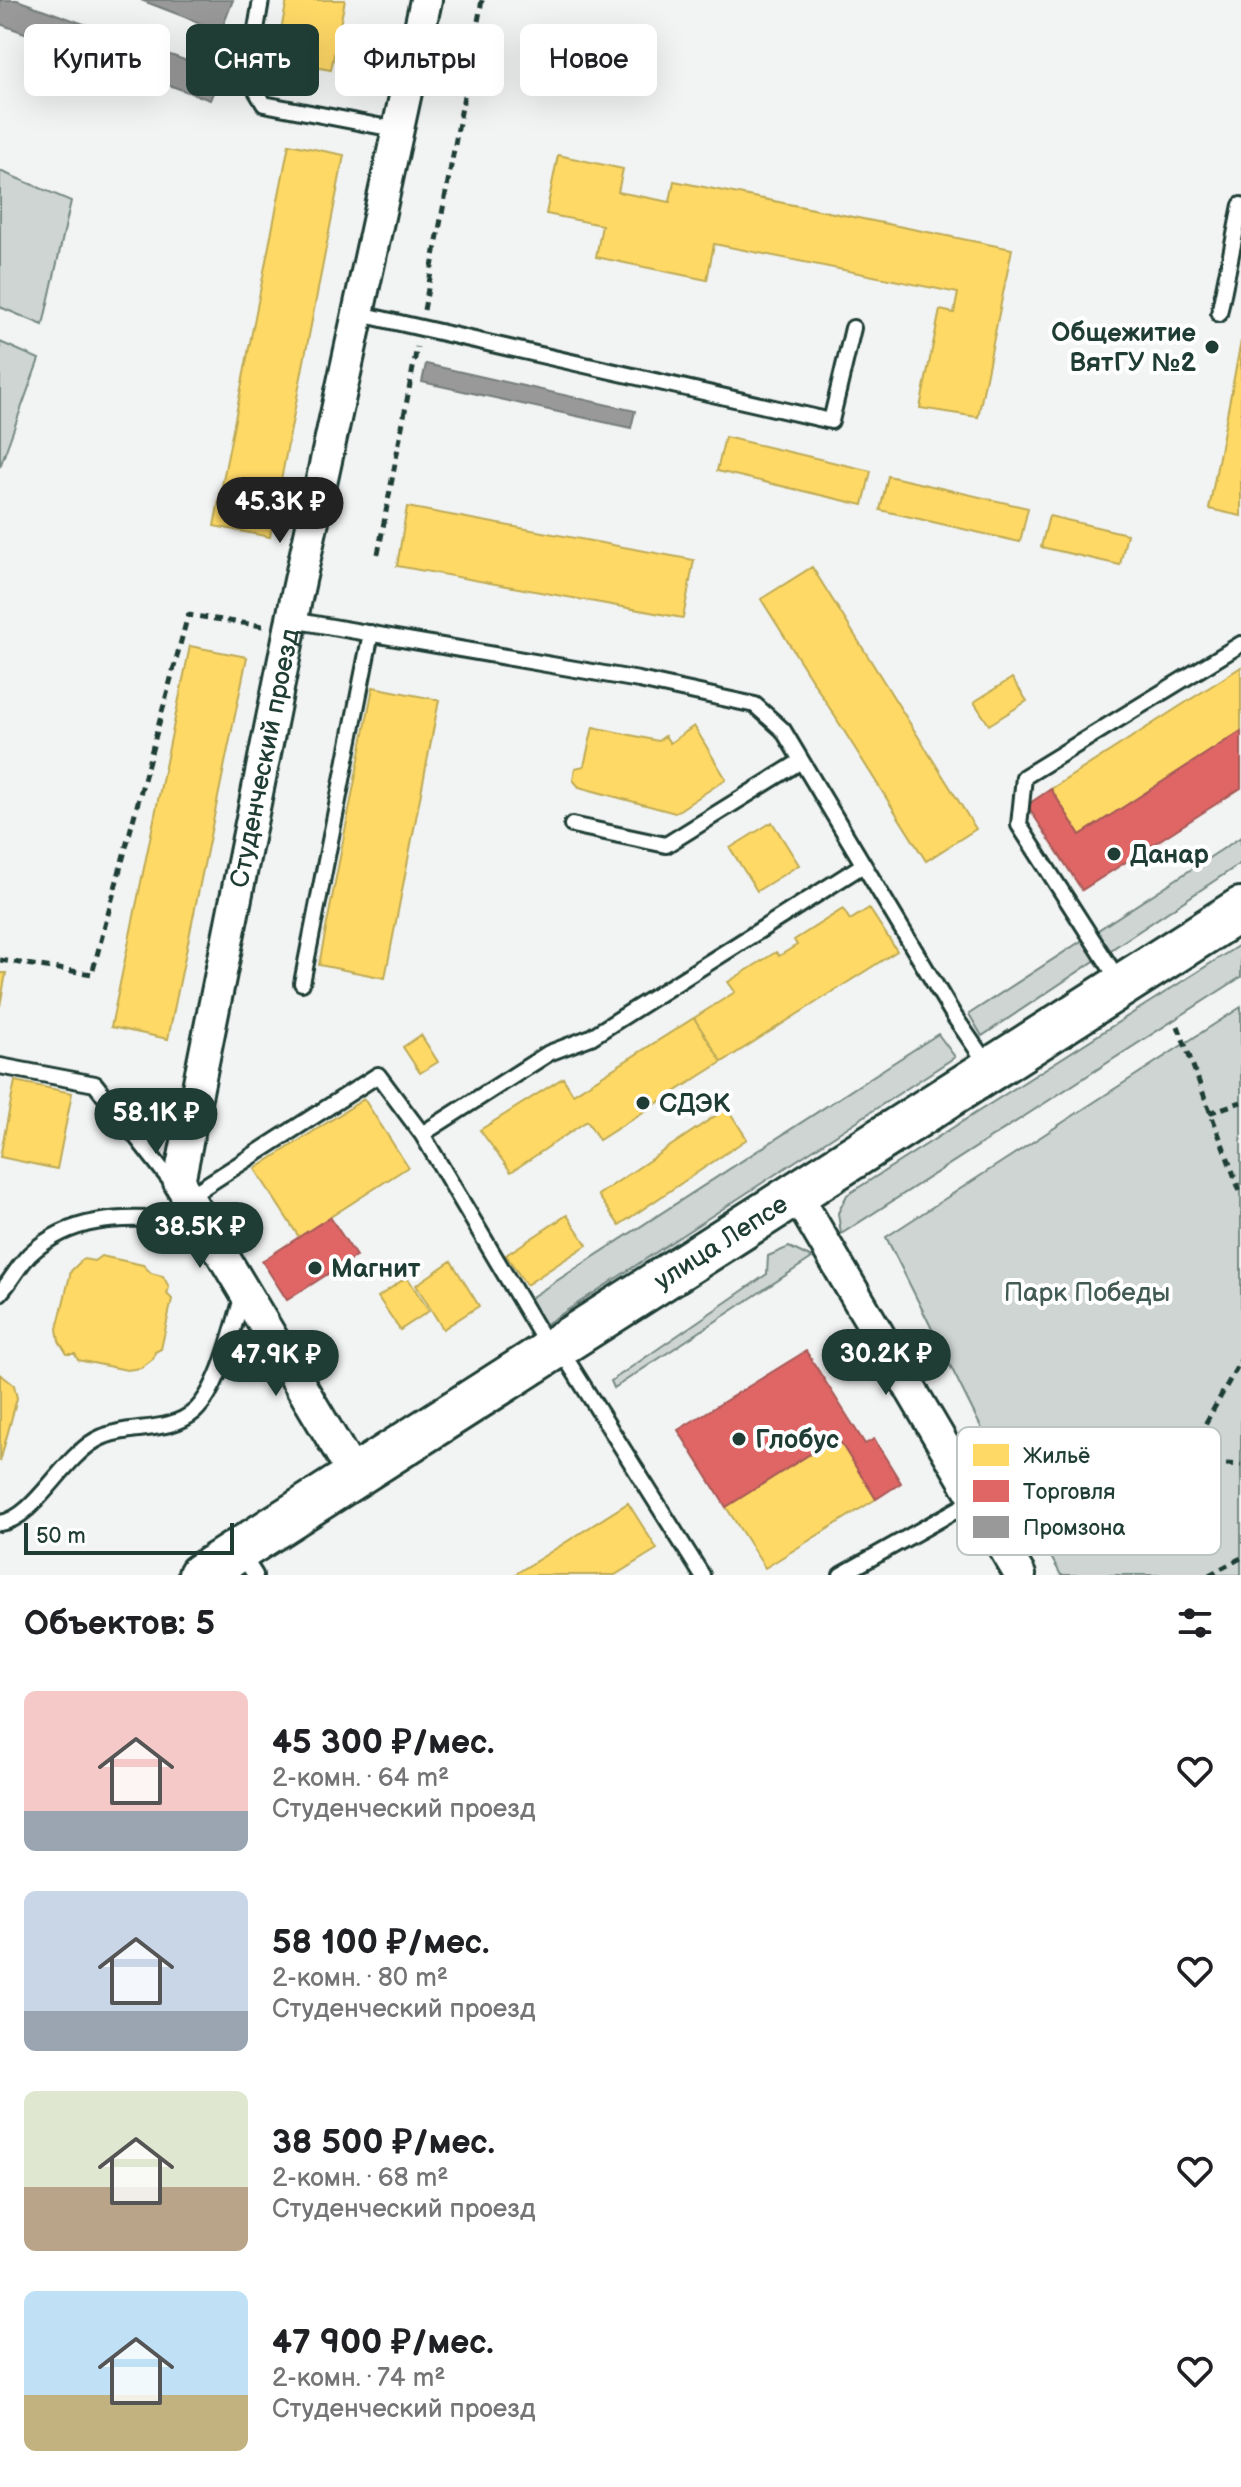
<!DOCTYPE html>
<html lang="ru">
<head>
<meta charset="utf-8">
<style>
  body { margin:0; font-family:"Balsamiq Sans",sans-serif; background:#f6f6f6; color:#202124; height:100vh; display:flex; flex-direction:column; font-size:30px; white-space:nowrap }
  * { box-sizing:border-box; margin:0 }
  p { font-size:26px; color:#757577 }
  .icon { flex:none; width:44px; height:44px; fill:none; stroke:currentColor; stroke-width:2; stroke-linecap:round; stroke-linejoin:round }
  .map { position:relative; height:1575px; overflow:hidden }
  .panel { display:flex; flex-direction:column; background:#fff; flex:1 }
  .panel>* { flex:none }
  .banner { position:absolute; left:24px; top:24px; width:800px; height:72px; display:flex; gap:16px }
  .scale { position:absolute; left:24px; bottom:20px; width:210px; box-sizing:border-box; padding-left:8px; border:4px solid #1f3d34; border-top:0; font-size:22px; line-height:28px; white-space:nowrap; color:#1f3d34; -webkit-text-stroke:6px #fff; paint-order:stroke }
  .price { position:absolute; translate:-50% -68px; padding:0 18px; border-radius:28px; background:#1f3d34; color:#fff; font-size:26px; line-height:52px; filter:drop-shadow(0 2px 4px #0008) }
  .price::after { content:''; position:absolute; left:50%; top:48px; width:24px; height:18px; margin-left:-12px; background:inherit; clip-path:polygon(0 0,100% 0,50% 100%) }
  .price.current { background:#222; color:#fff }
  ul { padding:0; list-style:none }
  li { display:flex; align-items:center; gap:24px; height:200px; padding:0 24px }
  li span { display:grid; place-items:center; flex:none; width:224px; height:160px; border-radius:12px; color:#555 }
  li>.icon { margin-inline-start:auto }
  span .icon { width:96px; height:96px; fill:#fffc; stroke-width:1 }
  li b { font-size:34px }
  h2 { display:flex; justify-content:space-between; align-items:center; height:96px; padding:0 24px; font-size:34px }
  .tag { padding:0 28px; border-radius:12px; background:#fff; box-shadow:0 8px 32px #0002; font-size:28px; line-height:72px }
  .tag.current { background:#1f3d34; color:#fff }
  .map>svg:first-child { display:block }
  .green { fill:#ced5d3; stroke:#768984; stroke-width:2 }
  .homes { fill:#ffd966; stroke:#bcaa57; stroke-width:2 }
  .shops { fill:#e06666; stroke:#a65a57; stroke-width:2 }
  .industry { fill:#999; stroke:#747d7b; stroke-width:2 }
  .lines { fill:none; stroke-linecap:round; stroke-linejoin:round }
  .service-casing { stroke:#1f3d34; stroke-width:20 }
  .minor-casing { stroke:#1f3d34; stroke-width:36 }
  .secondary-casing { stroke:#1f3d34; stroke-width:48 }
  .path { stroke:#1f3d34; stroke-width:5; stroke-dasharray:8 6; stroke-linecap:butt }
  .service { stroke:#fff; stroke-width:14 }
  .minor { stroke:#fff; stroke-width:30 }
  .secondary { stroke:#fff; stroke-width:42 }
  .poi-dot { fill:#1f3d34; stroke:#fff; stroke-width:3 }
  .labels { text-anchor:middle; stroke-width:8; stroke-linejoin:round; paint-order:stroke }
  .poi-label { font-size:26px; font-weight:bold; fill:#1f3d34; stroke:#fff; text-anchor:start }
  .street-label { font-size:26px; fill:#1f3d34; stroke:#fff }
  .park-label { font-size:26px; fill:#425b54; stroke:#fff }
  .key { fill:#fff; stroke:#bcc5c2; stroke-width:2 }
  .key-label { font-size:22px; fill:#1f3d34 }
</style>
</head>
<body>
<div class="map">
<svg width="1241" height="1575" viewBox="0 0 1241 1575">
  <rect width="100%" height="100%" fill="#f2f3f3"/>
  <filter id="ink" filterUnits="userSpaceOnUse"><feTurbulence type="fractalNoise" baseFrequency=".0125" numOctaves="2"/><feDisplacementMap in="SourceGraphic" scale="16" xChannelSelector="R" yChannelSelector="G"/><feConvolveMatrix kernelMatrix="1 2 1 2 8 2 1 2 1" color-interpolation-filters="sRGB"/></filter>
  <g filter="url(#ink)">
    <path class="green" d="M0 171 71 201 43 325 0 307Z
      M0 342 39 359 0 467Z
      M1241 837V863L982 1036 969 1014Z
      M1241 944V977L841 1234 838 1213 847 1195Z
      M1241 1007V1575H1061L1001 1467 886 1237Z
      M938 1034 955 1057 540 1328 524 1302Z
      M789 1247 812 1258 614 1388 611 1381 767 1274 768 1256Z"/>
    <path class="homes" d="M287 0H345L331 70 275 60Z
      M289 144 344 155 270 537 214 526Z
      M558 155 623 169 618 192 670 202 674 181 1012 249 978 417 920 408 940 310 954 313 958 293 714 244 707 280 596 257 602 225 546 214Z
      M1241 341V516L1209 509Z
      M725 437 871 471 863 505 717 471Z
      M888 476 1028 508 1020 542 880 510Z
      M407 507 694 560 683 618 397 566Z
      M1049 516 1127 534 1120 565 1041 547Z
      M812 567 976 829 926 861 761 599Z
      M190 646 247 657 168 1039 111 1027Z
      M1241 667V731L1080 835 1051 789Z
      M1012 678 1027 701 989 725 974 702Z
      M373 687 439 700 385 978 319 965Z
      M694 726 726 779 675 813 579 787 573 780 575 768 584 766 593 727 658 741 665 736 670 743Z
      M772 822 799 865 757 891 730 848Z
      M869 908 897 951 722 1062 694 1018 735 992 728 982 776 952 779 956 797 945 794 940 843 909 850 920Z
      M0 973H6L0 1006Z
      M694 1018 722 1062 599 1140 587 1121 511 1172 480 1130 563 1078 573 1094Z
      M421 1035 438 1062 420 1073 403 1047Z
      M15 1081 72 1093 57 1169 0 1157Z
      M364 1099 408 1167 299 1237 255 1169Z
      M727 1108 747 1139 619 1225 598 1195Z
      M567 1215 587 1245 526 1285 506 1255Z
      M101 1256 143 1265 151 1273 163 1276 169 1287 167 1294 172 1299 161 1349 155 1352 153 1359 141 1368 127 1370 78 1360 75 1354H67L59 1341 57 1329 71 1271 83 1259 94 1261Z
      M451 1261 479 1306 443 1329 416 1285Z
      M407 1277 429 1311 400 1330 378 1297Z
      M0 1374 14 1385 17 1398 0 1462Z
      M837 1437 876 1499 765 1568 726 1507Z
      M628 1503 657 1549 615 1575H514Z"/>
    <path class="shops" d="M1241 731V788L1082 890 1027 805 1051 789 1080 835Z
      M330 1217 356 1256 287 1300 262 1261Z
      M806 1351 865 1444 874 1439 901 1483 876 1499 837 1437 726 1507 678 1430Z"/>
    <path class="industry" d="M0 0H17L221 73 210 100 0 24Z
      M141 0H233L221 31Z
      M426 364 635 411 631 428 422 382Z"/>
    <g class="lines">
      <defs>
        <path id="service" d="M261 0 248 77 264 104 399 130
          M360 314 831 421 853 328
          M1219 314 1241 205
          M292 620 639 680 755 705 783 730 954 1016 989 1067
          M572 825 666 845 801 761
          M1119 981 1019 825 1024 777 1241 644
          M302 983 371 633
          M0 1066 95 1084 177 1189
          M174 1098 194 1103
          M422 1134 549 1053 591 1037 863 865
          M188 1197 378 1075 422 1134 548 1347
          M0 1293C11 1281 19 1265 30 1254 80 1208 140 1220 202 1221
          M560 1349 702 1575
          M0 1523C34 1519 61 1460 96 1440 126 1423 168 1435 195 1411 221 1387 233 1325 244 1292
          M240 1552 255 1575
          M841 1575 976 1499"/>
        <g id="minor">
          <path d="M796 1194 1020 1575"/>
          <path id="s1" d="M355 1477 179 1182 296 599 426 0"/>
        </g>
        <g id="secondary">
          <path id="s2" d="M200 1575 1241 909"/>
        </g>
      </defs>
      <use href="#service" class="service-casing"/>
      <use href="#minor" class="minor-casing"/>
      <use href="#secondary" class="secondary-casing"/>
      <path class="path" d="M424 310 482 0
        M378 554 417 347
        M0 960 92 974 188 615 263 626
        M1178 1026 1241 1194
        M1209 1113 1241 1102
        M1185 1460 1241 1360
        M1005 1493 1184 1461 1241 1465
        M1209 1575 1241 1558"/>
      <use href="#service" class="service"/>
      <use href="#minor" class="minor"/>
      <use href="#secondary" class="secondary"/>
    </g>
  </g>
  <g class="poi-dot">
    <circle cx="1212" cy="347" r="8"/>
    <circle cx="1114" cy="854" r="8"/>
    <circle cx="643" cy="1103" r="8"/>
    <circle cx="315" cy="1268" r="8"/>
    <circle cx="739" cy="1439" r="8"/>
  </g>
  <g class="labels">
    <g class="poi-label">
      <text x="1196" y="341" text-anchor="end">Общежитие<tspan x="1196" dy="30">ВятГУ №2</tspan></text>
      <text x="1130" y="863">Данар</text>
      <text x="659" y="1112">СДЭК</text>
      <text x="331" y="1277">Магнит</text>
      <text x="755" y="1448">Глобус</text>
    </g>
    <g class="street-label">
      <text dy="9" stroke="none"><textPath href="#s1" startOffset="776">Студенческий проезд</textPath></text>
      <text dy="9" stroke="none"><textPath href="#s2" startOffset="618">улица Лепсе</textPath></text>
    </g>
    <g class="park-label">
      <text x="1087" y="1301">Парк Победы</text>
    </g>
  </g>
  <rect x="957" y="1427" width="264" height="128" rx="12" class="key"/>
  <rect x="973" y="1444" width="36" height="22" fill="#ffd966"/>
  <rect x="973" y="1480" width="36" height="22" fill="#e06666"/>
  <rect x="973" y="1516" width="36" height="22" fill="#999"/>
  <g class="key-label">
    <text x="1023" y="1463">Жильё</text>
    <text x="1023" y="1499">Торговля</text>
    <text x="1023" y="1535">Промзона</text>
  </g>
</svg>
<div class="scale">50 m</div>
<b class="price current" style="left:280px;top:545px">45.3K ₽</b>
<b class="price" style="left:156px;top:1156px">58.1K ₽</b>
<b class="price" style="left:200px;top:1270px">38.5K ₽</b>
<b class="price" style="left:886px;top:1397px">30.2K ₽</b>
<b class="price" style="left:276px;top:1398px">47.9K ₽</b>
<div class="banner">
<a class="tag">Купить</a>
<a class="tag current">Снять</a>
<a class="tag">Фильтры</a>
<a class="tag">Новое</a>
</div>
</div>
<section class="panel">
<h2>Объектов: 5<svg class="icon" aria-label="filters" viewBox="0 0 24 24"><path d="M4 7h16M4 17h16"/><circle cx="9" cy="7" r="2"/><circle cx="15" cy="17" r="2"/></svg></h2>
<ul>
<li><span style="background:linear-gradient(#f6c9c9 75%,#9aa5b1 0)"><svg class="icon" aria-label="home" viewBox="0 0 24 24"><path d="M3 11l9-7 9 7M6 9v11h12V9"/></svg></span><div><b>45 300 ₽/мес.</b><p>2-комн. · 64 m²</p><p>Студенческий проезд</p></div><svg class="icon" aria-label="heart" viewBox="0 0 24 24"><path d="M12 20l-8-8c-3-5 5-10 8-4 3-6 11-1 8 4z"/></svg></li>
<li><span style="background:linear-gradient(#c9d6e8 75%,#9aa5b1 0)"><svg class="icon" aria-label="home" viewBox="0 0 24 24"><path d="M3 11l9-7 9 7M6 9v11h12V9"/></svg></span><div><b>58 100 ₽/мес.</b><p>2-комн. · 80 m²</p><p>Студенческий проезд</p></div><svg class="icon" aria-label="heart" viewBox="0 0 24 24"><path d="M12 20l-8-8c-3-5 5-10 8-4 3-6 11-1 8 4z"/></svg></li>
<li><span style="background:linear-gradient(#dfe7d0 60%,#b9a48a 0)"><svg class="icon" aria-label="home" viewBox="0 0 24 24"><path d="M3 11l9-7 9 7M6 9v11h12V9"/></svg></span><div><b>38 500 ₽/мес.</b><p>2-комн. · 68 m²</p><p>Студенческий проезд</p></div><svg class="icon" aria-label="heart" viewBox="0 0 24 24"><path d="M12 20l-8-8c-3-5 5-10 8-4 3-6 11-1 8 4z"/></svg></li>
<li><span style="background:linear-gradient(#bfe0f5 65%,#c2b280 0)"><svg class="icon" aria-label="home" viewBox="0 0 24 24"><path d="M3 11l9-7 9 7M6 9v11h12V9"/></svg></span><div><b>47 900 ₽/мес.</b><p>2-комн. · 74 m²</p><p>Студенческий проезд</p></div><svg class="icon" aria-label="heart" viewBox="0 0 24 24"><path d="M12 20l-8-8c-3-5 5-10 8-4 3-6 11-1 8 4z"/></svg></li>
</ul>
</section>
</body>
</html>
